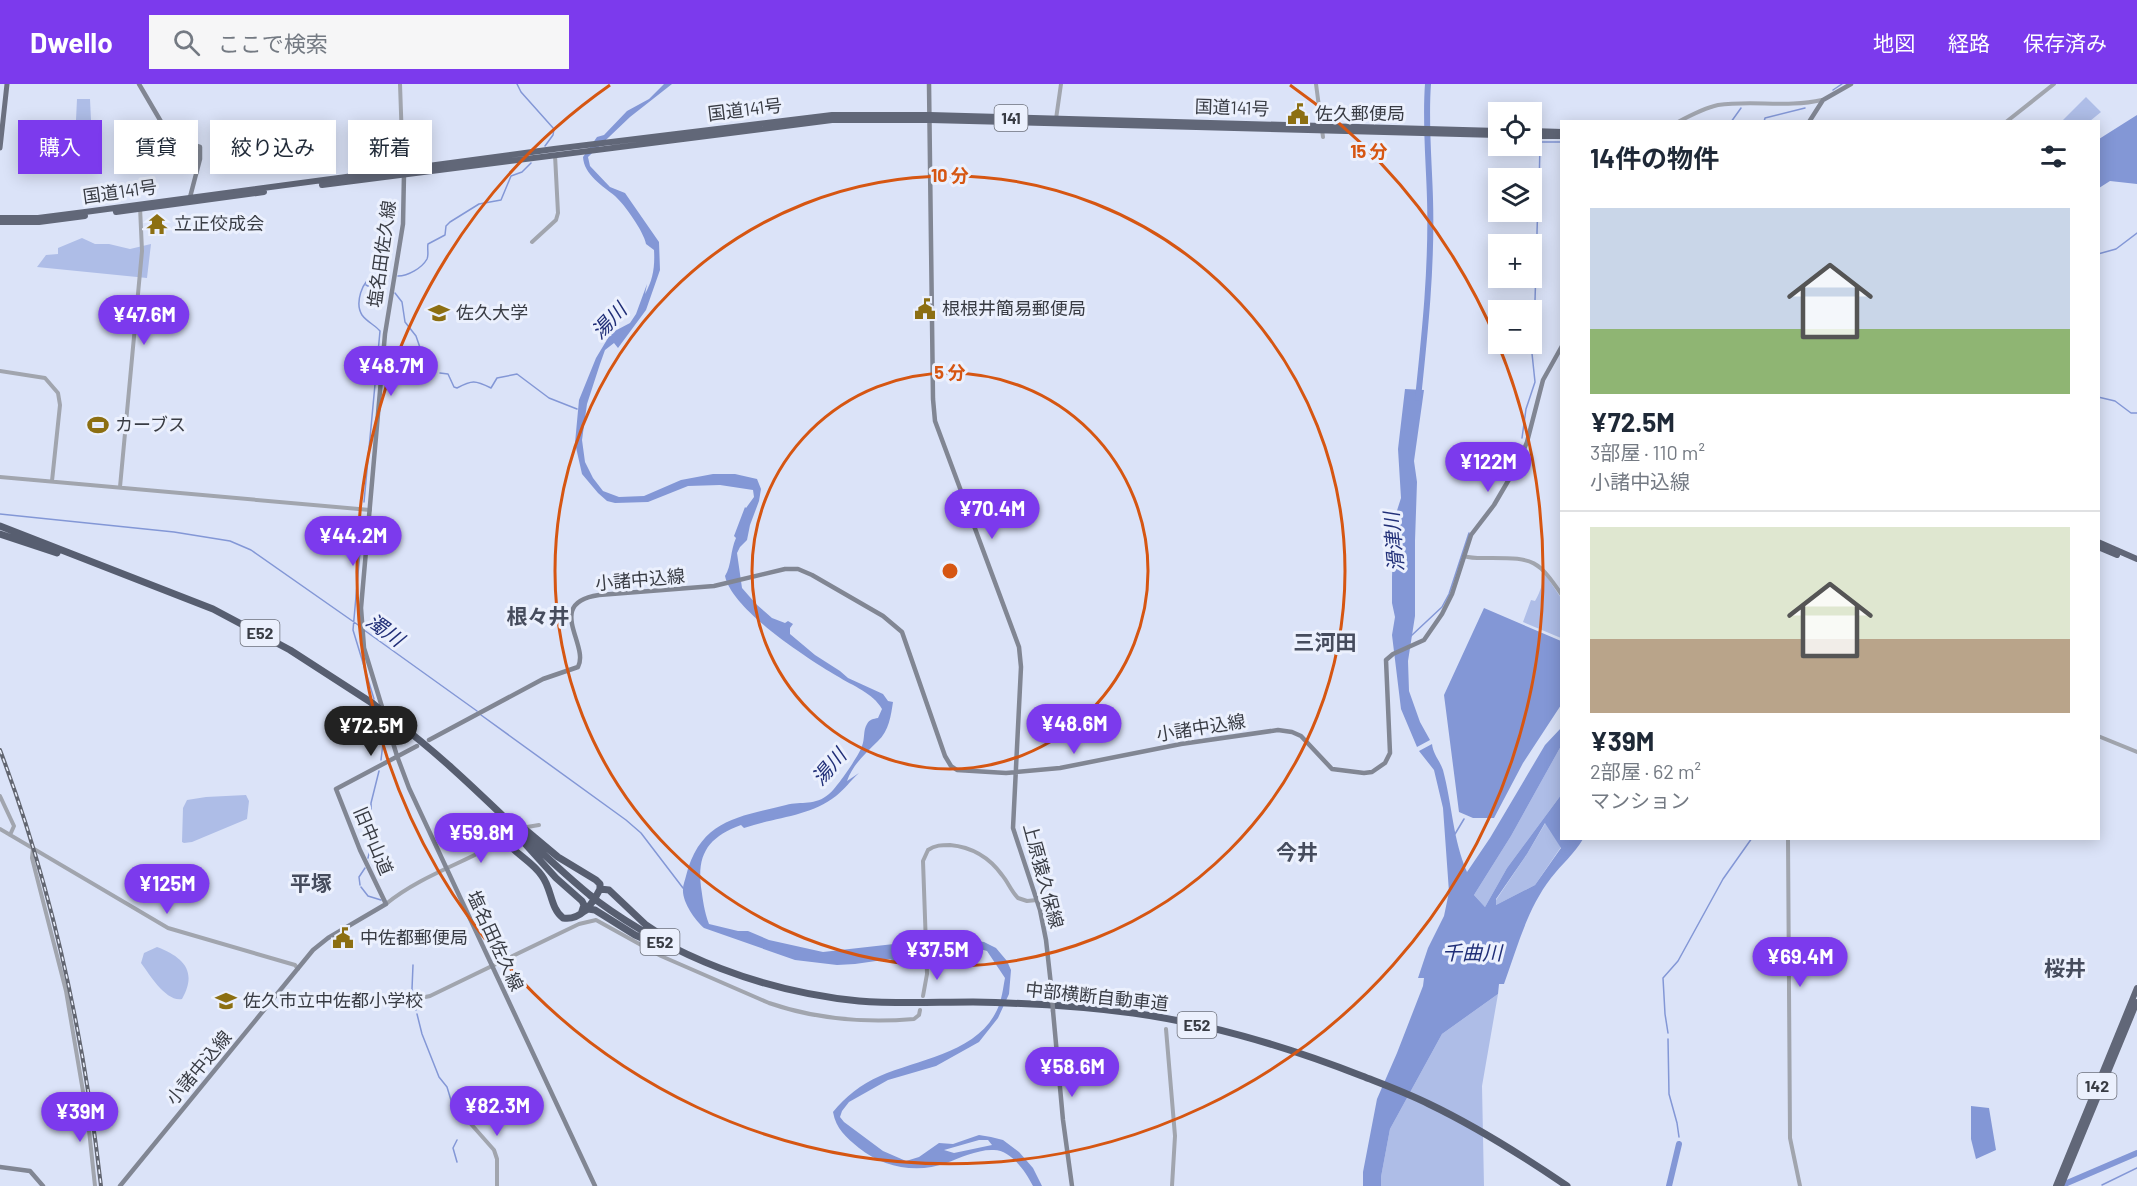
<!DOCTYPE html>
<html lang="ja">
<head>
<meta charset="utf-8">
<style>
  body { margin:0; font-family:Barlow,"Noto Sans JP",sans-serif; background:#f6f6f7; color:#1f2937; height:100vh; display:flex; flex-direction:column; font-size:22px; white-space:nowrap }
  * { box-sizing:border-box; margin:0 }
  p { font-size:20px; color:#747a83 }
  .icon { flex:none; width:33px; height:33px; fill:none; stroke:currentColor; stroke-width:2; stroke-linecap:round; stroke-linejoin:round }
  .map { position:relative; flex:1; overflow:hidden }
  .details { position:absolute; left:1560px; top:36px; width:540px; height:720px; display:flex; flex-direction:column; background:#fff; border-radius:0px; box-shadow:0 3px 15px #0003 }
  .details>* { flex:none }
  .banner { position:absolute; left:18px; top:36px; width:570px; height:54px; display:flex; gap:12px }
  .controls { position:absolute; left:1488px; top:18px; display:grid; gap:12px }
  .controls a { display:grid; place-items:center; width:54px; height:54px; border-radius:0px; background:#fff; box-shadow:0 3px 15px #0003; font-size:30px }
  .price { position:absolute; translate:-50% -51px; padding:0 14px; border-radius:21px; background:#7c3aed; color:#fff; font-size:20px; line-height:39px; filter:drop-shadow(0 2px 3px #0008) }
  .price::after { content:''; position:absolute; left:50%; top:36px; width:18px; height:14px; margin-left:-9px; background:inherit; clip-path:polygon(0 0,100% 0,50% 100%) }
  .price.on { background:#222; color:#fff }
  ul { padding:0; list-style:none }
  li { display:grid; align-content:center; gap:12px; height:318px; padding:0 30px }
  li+li { border-top:2px solid #e0e1e3 }
  li span { display:grid; place-items:center; height:186px; border-radius:0px; color:#555 }
  li>.icon { margin-inline-start:auto }
  span .icon { width:108px; height:108px; fill:#fffc; stroke-width:1 }
  li b { font-size:26px }
  h2 { display:flex; justify-content:space-between; align-items:center; height:72px; padding:0 30px; font-size:26px }
  .tag { padding:0 21px; border-radius:0px; background:#fff; box-shadow:0 3px 15px #0003; font-size:21px; line-height:54px }
  .tag.on { background:#7c3aed; color:#fff }
  header { display:flex; align-items:center; gap:36px; box-sizing:border-box; height:84px; padding:0 30px; background:#7c3aed; color:#fff }
  header strong { font-size:28px }
  nav { display:flex; gap:33px; margin-inline-start:auto; font-size:21px }
  .search { width:420px; height:54px; background:#f6f6f7; display:flex; align-items:center; gap:15px; box-sizing:border-box; padding:0 21px; border-radius:0px; color:#747a83; font-size:22px }
  .map>svg:first-child { display:block }
  .green { fill:#aebde7 }
  .water { fill:#8397d6; fill-rule:evenodd }
  .lines { fill:none; stroke-linecap:round; stroke-linejoin:round }
  .stream { stroke:#8397d6; stroke-width:1.5 }
  .canal { stroke:#8397d6; stroke-width:4 }
  .river { stroke:#8397d6; stroke-width:6 }
  .tertiary { stroke:#a1a5ae; stroke-width:4 }
  .secondary { stroke:#818693; stroke-width:4.5 }
  .primary { stroke:#6b7080; stroke-width:5 }
  .trunk { stroke:#616778; stroke-width:6 }
  .motorway { stroke:#575e70; stroke-width:7 }
  .rail-casing { stroke:#626671; stroke-width:4 }
  .rail { stroke:#ebf0fd; stroke-width:1.5; stroke-dasharray:4.5; stroke-linecap:butt }
  .secondary-bridge { stroke:#818693; stroke-width:4.5 }
  .motorway-bridge { stroke:#575e70; stroke-width:7 }
  .ring { fill:none; stroke:#d65612; stroke-width:3 }
  .labels { text-anchor:middle; stroke-width:6; stroke-linejoin:round; paint-order:stroke }
  .shield { fill:#ebf0fd; stroke:#6e727c; stroke-width:1.5 }
  .shield-label { font-size:16px; font-weight:bold; fill:#393c44 }
  .street-label { font-size:18px; fill:#393c44; stroke:#ebf0fd }
  .poi-label { font-size:18px; fill:#393c44; stroke:#ebf0fd; text-anchor:start }
  .water-label { font-size:20px; font-style:italic; fill:#212f78; stroke:#ebf0fd }
  .quarter-label { font-size:21px; font-weight:bold; fill:#464c5d; stroke:#ebf0fd }
  .centre { fill:#d65612; stroke:#ebf0fd; stroke-width:3 }
  .ring-label { font-size:18px; text-anchor:middle; font-weight:bold; fill:#d65612; stroke:#ebf0fd; stroke-width:6; stroke-linejoin:round; paint-order:stroke }
</style>
</head>
<body>
<header>
<strong>Dwello</strong>
<div class="search"><svg class="icon" aria-label="search" viewBox="0 0 24 24"><circle cx="10" cy="10" r="6"/><path d="M15 15l6 6"/></svg>ここで検索</div>
<nav><a>地図</a><a>経路</a><a>保存済み</a></nav>
</header>
<div class="map">
<svg width="2137" height="1102" viewBox="0 0 2137 1102">
  <rect width="100%" height="100%" fill="#dbe3f8"/>
  <path class="green" d="M2086 13 2101 28 2090 37H2062Z
    M77 15H90L91 36H76Z
    M82 154 95 160H109L130 165 151 160 147 194 37 183 46 171 58 170V164Z
    M1545 490 1561 514V554L1523 538 1531 516 1535 517C1539 510 1544 499 1542 491Z
    M1561 662V711L1507 784 1485 823 1474 811 1511 752Z
    M246 711 249 717 247 735 192 758 184 759 182 758 183 724 187 716 206 713Z
    M1546 738 1561 763 1535 801 1496 821V816L1527 770Z
    M157 863C183 873 198 887 182 915 166 918 150 891 141 879L144 869Z
    M1498 910 1482 1002 1484 1102H1381V1093L1390 1045 1442 950Z"/>
  <path class="water" d="M664 0H672L630 33 588 73 590 82 610 103 625 109 659 158 660 186 646 226 618 264 614 259 605 266 600 280 587 320 582 356 585 378 593 394 603 407 619 413 644 412 681 396 713 390H735L757 395 761 405 759 417 750 441 747 456 740 463 737 469 742 504 756 520 772 534 785 539 788 537 793 540 790 544V550L815 571 840 587 848 594 883 610 888 617 893 618C891 631 889 647 878 657 866 669 853 680 847 697L859 689C851 696 844 706 836 712 809 733 775 733 744 744L741 741C709 753 697 769 701 803 703 816 704 827 709 840L738 847H748L769 856 823 868 894 860 895 857 906 860 970 856 984 858 996 864 1007 877 1011 886 1009 910 998 934 979 958 936 982 888 996 849 1018 842 1027 840 1033 844 1038 883 1067 906 1077 919 1073 939 1059 953 1060 979 1051 991 1053 1003 1056 1019 1068 1033 1084 1042 1102H1033C1026 1088 1011 1066 994 1066 978 1065 960 1074 946 1079 917 1090 882 1083 859 1064 846 1053 836 1045 833 1028 845 1013 861 1000 880 992 919 975 977 969 997 926 1002 916 1003 904 1005 894L987 867C969 861 951 862 933 866 925 868 917 865 910 871L909 876 896 878 890 875 855 880 837 881 795 876 704 844C695 836 682 818 683 805 683 801 685 796 686 792 700 736 738 733 786 721 802 717 815 722 829 710 836 705 860 670 862 662 865 655 863 646 867 640 870 635 873 635 878 634L882 625C873 609 853 602 837 592 808 575 732 526 725 492 732 481 730 467 736 454L734 452 745 423 746 424 754 413 753 406 720 401 688 402 648 418 615 419 607 417 598 409 582 390 575 359 579 316 596 274 611 249 630 239 636 230 647 200 645 210C653 196 655 183 654 166L646 160C644 148 625 121 615 112 603 102 584 91 583 73L597 53 604 51 627 27 649 15ZM979 1056H988L992 1061 954 1069 944 1066Z
    M2137 31V100L2110 97 2099 104V55Z
    M1405 305 1424 306 1414 377 1417 398 1415 457V532L1408 577 1409 607 1420 638 1430 656 1417 663 1401 625 1392 551 1395 533 1392 519V493L1394 436 1401 414 1398 365Z
    M1484 524 1561 557V621L1523 679 1494 734H1473L1459 728 1444 611Z
    M1561 644V662L1511 752 1474 811 1485 823 1507 784 1561 711 1562 754 1583 755C1574 770 1562 780 1551 794 1527 825 1517 864 1504 900H1499L1498 910 1442 950 1390 1045 1381 1093V1102H1363V1088L1377 1015 1397 969 1423 902 1424 894H1418L1428 864 1444 832 1449 808 1443 724 1434 686 1419 667 1432 660C1433 670 1440 677 1443 686 1452 720 1453 756 1467 788L1490 754 1545 661ZM1545 739 1561 764 1535 801 1496 821V815L1527 770Z
    M1971 1022 1989 1024 1996 1066 1976 1075 1971 1055Z"/>
  <g class="lines">
    <path class="stream" d="M517 0 521 8 554 45 553 51 545 62
      M1833 6 1842 0
      M1731 38 1741 24
      M1764 38 1765 34 1805 24
      M1539 108 1540 58H1562
      M2098 170 2116 165 2137 149
      M398 192C408 192 422 184 427 175 429 171 427 164 428 160L445 151 446 142 450 138 479 120 501 116 511 92 522 88 531 79
      M366 201 368 202 383 196 387 197
      M395 209 402 218 405 238 416 252 425 278
      M1535 217 1538 115
      M1532 253 1535 221
      M440 289 448 290 454 303 457 304C472 296 475 296 491 304L497 294 517 290 549 314 577 325
      M2098 313 2115 317 2131 329H2137
      M1522 354 1526 325 1535 298 1531 260
      M364 418 380 247C375 241 367 238 362 231 355 220 361 196 375 192 379 191 385 192 389 192
      M0 430 174 448 230 457 251 466 361 543
      M363 434 353 546 374 615
      M364 546 477 627
      M1411 552 1442 523 1449 510 1469 449
      M481 631 626 736 641 749 683 804
      M381 676 384 651
      M1455 750 1464 735
      M368 774 372 758 371 719 379 687
      M360 801 359 793 365 784
      M361 803 368 812 381 816
      M413 881 412 905 416 926
      M417 930 422 950 439 993 447 1003 454 1026
      M1668 949 1665 930 1663 894 1678 877 1723 795 1752 754
      M1668 955 1669 1010 1677 1039 1679 1053
      M457 1078 453 1064 457 1056
      M2102 1101 2137 1084"/>
    <path class="canal" d="M377 627 384 651"/>
    <path class="river" d="M1418 314C1425 248 1432 182 1430 115 1429 77 1425 38 1428 0
      M1669 1102 1679 1060
      M2060 1102 2137 1069"/>
    <path class="tertiary" d="M400 0 403 86
      M1316 0 1323 53
      M1056 35 1061 0
      M1678 38C1691 31 1704 24 1718 21 1753 16 1787 24 1822 16
      M2006 38 2054 0
      M532 158 556 136 558 129 555 71
      M0 287 45 294 58 309 60 321 52 397
      M0 393 370 426
      M120 403 142 167 140 123
      M1464 472C1474 475 1482 474 1492 474 1534 474 1538 476 1562 511
      M2098 652 2137 668
      M0 712 14 742 10 751
      M527 743 539 741
      M0 745 168 844 295 881 298 885
      M1788 754 1790 1054 1800 1102
      M33 764 32 774 66 907 88 1037 95 1102
      M386 820C424 789 472 777 513 750
      M923 912 927 890 923 777 928 766C935 761 942 761 950 761 971 763 989 773 1002 791 1008 798 1011 807 1018 814L1027 817 1037 816
      M416 915 430 912 579 840 596 836 661 872 769 919C815 935 866 939 914 935L919 931 920 926
      M1166 945 1175 1052 1172 1102
      M459 1030 463 1031 494 1066 497 1075V1102"/>
    <path class="secondary" d="M139 0 170 53 200 63V75L189 117
      M929 0 933 315 935 337 1019 563 1021 583 1013 744 1040 826 1046 856 1052 910
      M1809 38 1823 16 1851 0
      M404 90 403 140 385 250 361 524 364 564 397 672 409 704 595 1102
      M429 656 543 595 578 583C590 561 544 519 599 511L714 502 785 485H798L812 491 883 532 902 548 945 672 951 682 957 686 1006 689 1060 684 1181 660 1278 646 1292 648 1301 652 1332 685 1364 689 1372 688 1385 679 1390 669 1386 576 1393 570 1424 556 1442 530 1452 510 1471 451 1494 421 1518 380 1527 358 1543 296 1562 262
      M1053 927 1063 1036 1072 1102
      M0 1083 30 1087 43 1102
      M120 1102 313 866 328 854 386 820 360 766 336 705 417 662"/>
    <path class="primary" d="M0 64 7 0"/>
    <path class="trunk" d="M1532 47 1562 48
      M1532 52H1562
      M322 101 832 36H930L1498 51
      M116 128 264 108
      M0 134H38L85 128 554 65 832 31H930L1498 47
      M0 138H39L85 132
      M2098 458 2137 475
      M2098 463 2117 471
      M2056 1102 2137 904
      M2061 1102 2137 918"/>
    <path class="motorway" d="M0 442 213 525 290 566 372 619
      M0 450 57 469
      M395 637C466 690 523 756 591 812
      M515 737 558 773 596 796 600 800V805
      M518 752 556 794 582 817 584 821 582 827
      M505 756C515 770 532 777 542 792 552 805 550 824 563 834 581 837 593 819 600 805
      M600 805 609 806 646 841 676 861
      M596 816C673 873 764 908 859 917 896 920 935 918 973 918 1026 919 1080 922 1133 929 1212 940 1288 963 1362 992 1385 1001 1407 1009 1429 1020 1477 1043 1523 1072 1567 1102
      M583 828 588 825 595 826 635 851 662 863"/>
    <defs>
      <path id="rail" d="M0 666C53 806 84 953 101 1102"/>
    </defs>
    <use href="#rail" class="rail-casing"/>
    <use href="#rail" class="rail"/>
    <path class="secondary-bridge" d="M1052 910 1053 927"/>
    <path class="motorway-bridge" d="M372 619 395 637
      M591 812 596 816"/>
  </g>
  <g class="ring">
    <circle cx="950" cy="487" r="198"/>
    <circle cx="950" cy="487" r="395"/>
    <path d="M1290 1A593 593 0 1 1 610 1"/>
  </g>
  <defs>
    <symbol id="civic-bare" viewBox="-9 -9 18 18"><path d="M-.6-6.5H3V-4.5H.6V-3L4-1V1h2V6H-6V1h2V-1L-.6-3ZM-1.2 2.5V6h2.4V2.5Z" fill="#8c6f12" stroke="#ebf0fd" stroke-width="2.5" paint-order="stroke"/></symbol>
    <symbol id="temple-bare" viewBox="-9 -9 18 18"><path d="M0-6L5-2H3V0L6.5 2.5H4V6H1.5V3h-3V6H-4V2.5H-6.5L-3 0V-2H-5Z" fill="#8c6f12" stroke="#ebf0fd" stroke-width="2.5" paint-order="stroke"/></symbol>
    <symbol id="university-bare" viewBox="-9 -9 18 18"><path d="M0-5L7-2L0 1L-7-2ZM-4 1L0 2.5L4 1V4Q0 6-4 4Z" fill="#8c6f12" stroke="#ebf0fd" stroke-width="2.5" paint-order="stroke"/></symbol>
    <symbol id="stadium-bare" viewBox="-9 -9 18 18"><path d="M0-5a6.5 5 0 1 0 0 10a6.5 5 0 1 0 0-10ZM-3.5-1.8h7v3.6h-7Z" fill="#8c6f12" stroke="#ebf0fd" stroke-width="2.5" paint-order="stroke"/></symbol>
    <symbol id="school-bare" viewBox="-9 -9 18 18"><path d="M0-5L7-2L0 1L-7-2ZM-4 1L0 2.5L4 1V4Q0 6-4 4Z" fill="#8c6f12" stroke="#ebf0fd" stroke-width="2.5" paint-order="stroke"/></symbol>
  </defs>
  <g fill-rule="evenodd">
    <use href="#civic-bare" x="1283" y="15" width="30" height="30"/>
    <use href="#temple-bare" x="142" y="125" width="30" height="30"/>
    <use href="#civic-bare" x="910" y="210" width="30" height="30"/>
    <use href="#university-bare" x="424" y="214" width="30" height="30"/>
    <use href="#stadium-bare" x="83" y="326" width="30" height="30"/>
    <use href="#civic-bare" x="328" y="839" width="30" height="30"/>
    <use href="#school-bare" x="211" y="902" width="30" height="30"/>
  </g>
  <g class="labels">
    <g class="shield">
      <rect x="994.5" y="21" width="33" height="26" rx="4.5"/>
      <rect x="240.5" y="536" width="39" height="26" rx="4.5"/>
      <rect x="640.5" y="845" width="39" height="26" rx="4.5"/>
      <rect x="1177.5" y="928" width="39" height="26" rx="4.5"/>
      <rect x="2077.5" y="989" width="39" height="26" rx="4.5"/>
    </g>
    <g class="shield-label">
      <text x="1011" y="40">141</text>
      <text x="260" y="555">E52</text>
      <text x="660" y="864">E52</text>
      <text x="1197" y="947">E52</text>
      <text x="2097" y="1008">142</text>
    </g>
    <g class="street-label">
      <text transform="translate(1232 24) rotate(2)" y="6">国道141号</text>
      <text transform="translate(745 26) rotate(-7)" y="6">国道141号</text>
      <text transform="translate(120 108) rotate(-8)" y="6">国道141号</text>
      <text transform="translate(382 170) rotate(-82)" y="6">塩名田佐久線</text>
      <text transform="translate(640 496) rotate(-5)" y="6">小諸中込線</text>
      <text transform="translate(1201 644) rotate(-9)" y="6">小諸中込線</text>
      <text transform="translate(373 757) rotate(67)" y="6">旧中山道</text>
      <text transform="translate(1043 792) rotate(75)" y="6">上原猿久保線</text>
      <text transform="translate(495 857) rotate(65)" y="6">塩名田佐久線</text>
      <text transform="translate(1097 913) rotate(6)" y="6">中部横断自動車道</text>
      <text transform="translate(199 984) rotate(-50)" y="6">小諸中込線</text>
    </g>
    <g class="poi-label">
      <text x="1315" y="36">佐久郵便局</text>
      <text x="174" y="146">立正佼成会</text>
      <text x="942" y="231">根根井簡易郵便局</text>
      <text x="456" y="235">佐久大学</text>
      <text x="115" y="347">カーブス</text>
      <text x="360" y="860">中佐都郵便局</text>
      <text x="243" y="923">佐久市立中佐都小学校</text>
    </g>
    <g class="water-label">
      <text transform="translate(609 237) rotate(-46)" y="7">湯川</text>
      <text transform="translate(1394 458) rotate(-95)" y="7">滑津川</text>
      <text transform="translate(385 546) rotate(36)" y="7">濁川</text>
      <text transform="translate(829 683) rotate(-49)" y="7">湯川</text>
      <text x="1472" y="876">千曲川</text>
    </g>
    <g class="quarter-label">
      <text x="538" y="540">根々井</text>
      <text x="1325" y="566">三河田</text>
      <text x="1297" y="776">今井</text>
      <text x="311" y="807">平塚</text>
      <text x="2065" y="892">桜井</text>
    </g>
  </g>
  <circle cx="950" cy="487" r="9" class="centre"/>
  <g class="ring-label">
    <text x="1369" y="74">15 分</text>
    <text x="950" y="98">10 分</text>
    <text x="950" y="295">5 分</text>
  </g>
</svg>
<div class="controls">
<a><svg class="icon" aria-label="locate" viewBox="0 0 24 24"><circle cx="12" cy="12" r="6"/><path d="M12 2v4M12 18v4M2 12h4M18 12h4"/></svg></a>
<a><svg class="icon" aria-label="layers" viewBox="0 0 24 24"><path d="M12 4l9 5-9 5-9-5zM3 14l9 5 9-5"/></svg></a>
<a>+</a>
<a>−</a>
</div>
<b class="price" style="left:144px;top:262px">¥47.6M</b>
<b class="price" style="left:391px;top:313px">¥48.7M</b>
<b class="price" style="left:1488px;top:409px">¥122M</b>
<b class="price" style="left:992px;top:456px">¥70.4M</b>
<b class="price" style="left:353px;top:483px">¥44.2M</b>
<b class="price" style="left:1074px;top:671px">¥48.6M</b>
<b class="price on" style="left:371px;top:673px">¥72.5M</b>
<b class="price" style="left:481px;top:780px">¥59.8M</b>
<b class="price" style="left:167px;top:831px">¥125M</b>
<b class="price" style="left:937px;top:897px">¥37.5M</b>
<b class="price" style="left:1800px;top:904px">¥69.4M</b>
<b class="price" style="left:1072px;top:1014px">¥58.6M</b>
<b class="price" style="left:497px;top:1053px">¥82.3M</b>
<b class="price" style="left:80px;top:1059px">¥39M</b>
<div class="banner">
<a class="tag on">購入</a>
<a class="tag">賃貸</a>
<a class="tag">絞り込み</a>
<a class="tag">新着</a>
</div>
<section class="details">
<h2>14件の物件<svg class="icon" aria-label="filters" viewBox="0 0 24 24"><path d="M4 7h16M4 17h16"/><circle cx="9" cy="7" r="2"/><circle cx="15" cy="17" r="2"/></svg></h2>
<ul>
<li><span style="background:linear-gradient(#c9d6e8 65%,#8fb573 0)"><svg class="icon" aria-label="home" viewBox="0 0 24 24"><path d="M3 11l9-7 9 7M6 9v11h12V9"/></svg></span><div><b>¥72.5M</b><p>3部屋 · 110 m²</p><p>小諸中込線</p></div></li>
<li><span style="background:linear-gradient(#dfe7d0 60%,#b9a48a 0)"><svg class="icon" aria-label="home" viewBox="0 0 24 24"><path d="M3 11l9-7 9 7M6 9v11h12V9"/></svg></span><div><b>¥39M</b><p>2部屋 · 62 m²</p><p>マンション</p></div></li>
</ul>
</section>
</div>
</body>
</html>
